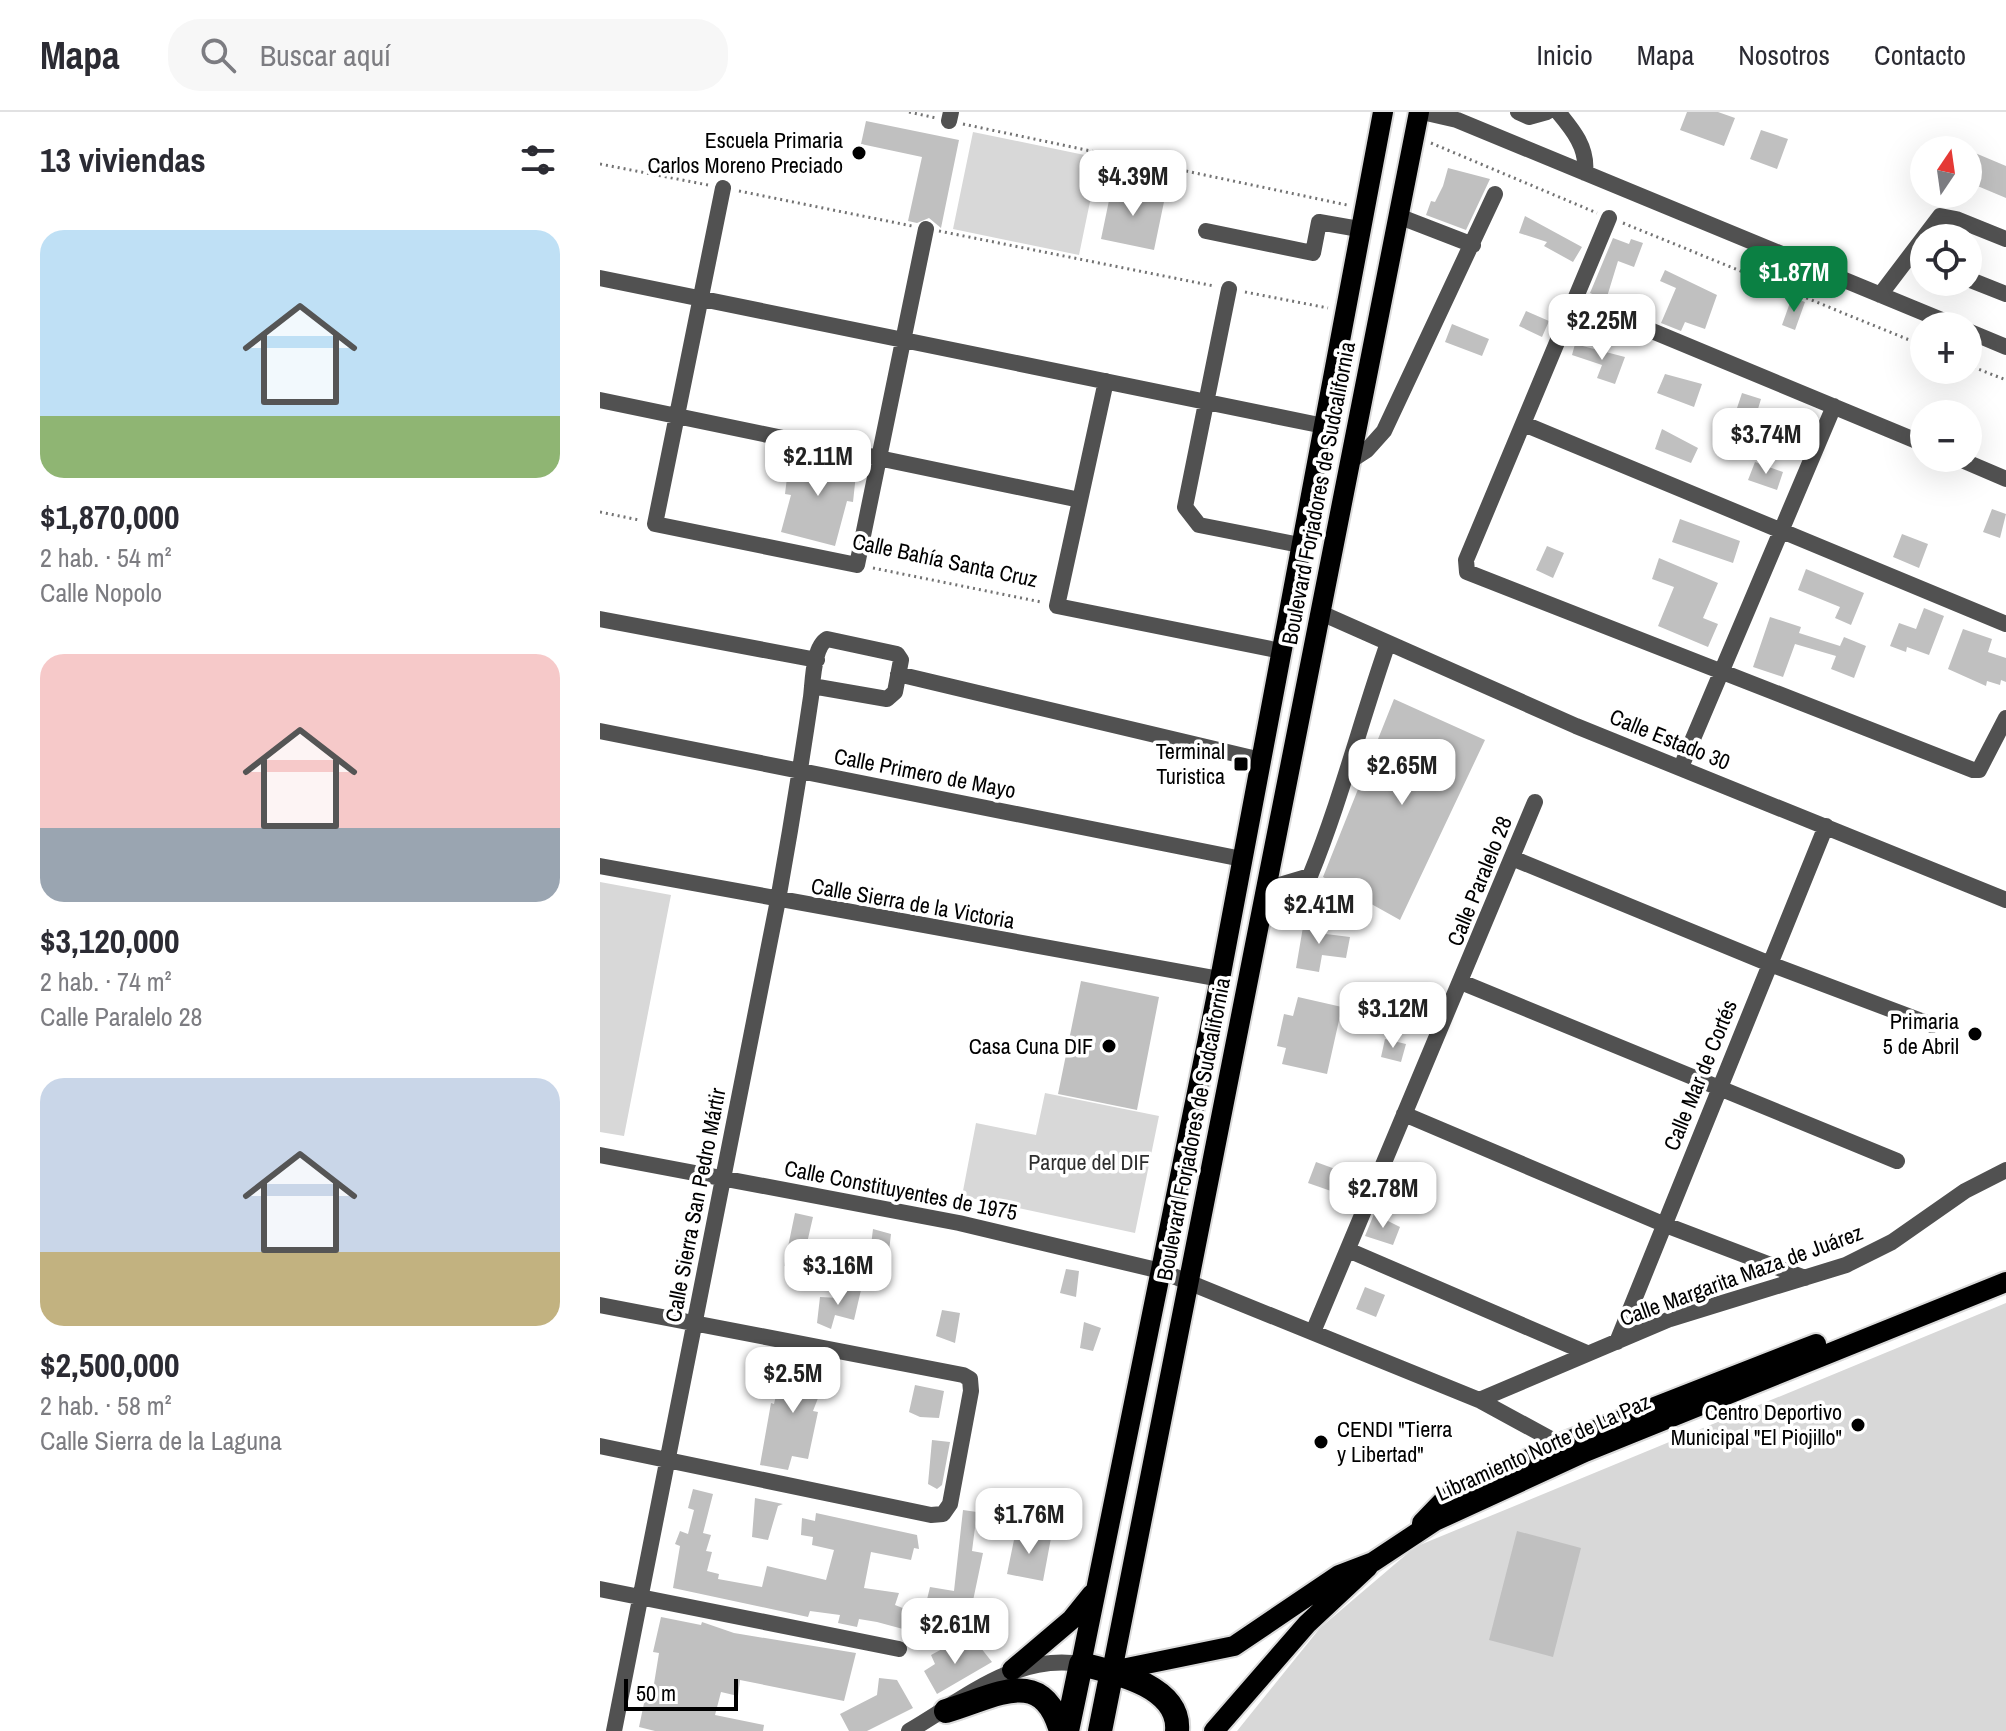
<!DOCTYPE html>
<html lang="es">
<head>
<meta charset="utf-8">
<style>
  body { margin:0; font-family:"Archivo Narrow",sans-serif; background:#f7f7f7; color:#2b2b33; height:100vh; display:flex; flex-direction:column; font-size:30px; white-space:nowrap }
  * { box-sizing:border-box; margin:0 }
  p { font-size:26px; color:#7c7c81 }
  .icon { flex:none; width:44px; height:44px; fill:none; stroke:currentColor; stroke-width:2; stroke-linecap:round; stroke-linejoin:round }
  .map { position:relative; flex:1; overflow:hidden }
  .side { display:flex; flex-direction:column; background:#fff; width:600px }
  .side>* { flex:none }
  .needle { width:52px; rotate:13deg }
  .fabs { position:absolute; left:1310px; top:24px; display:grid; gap:16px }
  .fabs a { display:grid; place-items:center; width:72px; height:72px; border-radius:50%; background:#fff; box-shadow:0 8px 32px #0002; font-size:40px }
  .scale { position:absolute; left:24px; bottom:20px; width:114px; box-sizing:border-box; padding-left:8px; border:4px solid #000; border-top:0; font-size:22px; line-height:28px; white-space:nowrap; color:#000; -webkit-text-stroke:6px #fff; paint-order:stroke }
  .price { position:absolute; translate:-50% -68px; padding:0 18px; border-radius:16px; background:#fff; color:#222; font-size:26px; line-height:52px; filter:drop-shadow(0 2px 4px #0008) }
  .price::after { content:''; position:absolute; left:50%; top:48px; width:24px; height:18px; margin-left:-12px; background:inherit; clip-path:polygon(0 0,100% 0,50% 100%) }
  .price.current { background:#0b8043; color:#fff }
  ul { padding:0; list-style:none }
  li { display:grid; align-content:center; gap:16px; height:424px; padding:0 40px }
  li span { display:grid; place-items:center; height:248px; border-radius:24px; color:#555 }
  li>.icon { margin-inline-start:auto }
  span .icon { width:144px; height:144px; fill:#fffc; stroke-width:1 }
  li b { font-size:34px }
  h2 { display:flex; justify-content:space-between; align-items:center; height:96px; padding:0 40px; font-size:34px }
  header { display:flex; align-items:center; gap:48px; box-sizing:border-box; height:112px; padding:0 40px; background:#fff; border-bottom:2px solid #e1e1e2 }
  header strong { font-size:38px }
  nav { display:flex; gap:44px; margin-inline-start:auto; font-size:28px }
  .search { width:560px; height:72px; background:#f7f7f7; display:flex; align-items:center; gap:20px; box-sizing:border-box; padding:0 28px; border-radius:32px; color:#7c7c81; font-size:30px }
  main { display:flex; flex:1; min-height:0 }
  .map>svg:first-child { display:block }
  .green { fill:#d8d8d8 }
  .building { fill:#c0c0c0 }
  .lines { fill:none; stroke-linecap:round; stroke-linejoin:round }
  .major-casing { stroke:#dbdbdb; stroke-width:24 }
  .highway-casing { stroke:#dbdbdb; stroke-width:28 }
  .path { stroke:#737373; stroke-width:3; stroke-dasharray:2 4; stroke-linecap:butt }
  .minor { stroke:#515151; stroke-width:16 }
  .major { stroke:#000; stroke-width:20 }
  .highway { stroke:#000; stroke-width:24 }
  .poi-dot { fill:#000; stroke:#fff; stroke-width:3 }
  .labels { text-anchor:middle; stroke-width:7; stroke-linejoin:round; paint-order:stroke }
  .poi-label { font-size:22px; fill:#000; stroke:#fff; text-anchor:end }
  .street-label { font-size:22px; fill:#000; stroke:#fff }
  .park-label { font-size:22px; fill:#2f2f2f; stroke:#fff }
</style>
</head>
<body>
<header>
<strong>Mapa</strong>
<div class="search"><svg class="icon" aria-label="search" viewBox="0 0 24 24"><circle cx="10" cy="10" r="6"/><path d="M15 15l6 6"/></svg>Buscar aquí</div>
<nav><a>Inicio</a><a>Mapa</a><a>Nosotros</a><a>Contacto</a></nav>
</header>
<main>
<section class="side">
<h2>13 viviendas<svg class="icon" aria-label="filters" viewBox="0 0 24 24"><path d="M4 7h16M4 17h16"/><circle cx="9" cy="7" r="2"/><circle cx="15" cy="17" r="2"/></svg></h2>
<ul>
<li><span style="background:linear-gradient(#bfe0f5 75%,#8fb573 0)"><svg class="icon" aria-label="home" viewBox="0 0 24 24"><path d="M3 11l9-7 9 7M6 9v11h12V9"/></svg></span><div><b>$1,870,000</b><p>2 hab. · 54 m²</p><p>Calle Nopolo</p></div></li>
<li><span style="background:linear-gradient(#f6c9c9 70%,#9aa5b1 0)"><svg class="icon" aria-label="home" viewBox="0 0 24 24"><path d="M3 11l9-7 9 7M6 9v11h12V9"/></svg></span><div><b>$3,120,000</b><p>2 hab. · 74 m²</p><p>Calle Paralelo 28</p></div></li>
<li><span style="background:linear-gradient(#c9d6e8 70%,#c2b280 0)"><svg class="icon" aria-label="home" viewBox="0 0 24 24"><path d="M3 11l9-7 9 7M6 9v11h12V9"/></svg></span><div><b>$2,500,000</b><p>2 hab. · 58 m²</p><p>Calle Sierra de la Laguna</p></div></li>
</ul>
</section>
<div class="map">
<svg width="1406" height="1619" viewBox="0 0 1406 1619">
  <rect width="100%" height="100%" fill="#fff"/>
  <path class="green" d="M373 20 499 46 479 143 353 117Z
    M0 770 71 783 24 1024 0 1020Z
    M445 981 559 1004 535 1121 362 1084 376 1011 436 1023Z
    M1406 1191V1619H637L720 1516 815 1435Z"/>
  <path class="building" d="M1087 0H1118L1135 6 1124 34 1080 18Z
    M266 9 359 28 341 116 329 106 317 111 308 109 322 45 261 32Z
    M1161 18 1188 27 1177 57 1150 47Z
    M1368 38 1406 54V86L1368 70Z
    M848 56 890 67 866 118 826 103 831 89 835 90 843 74Z
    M512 74 565 85 554 138 501 127Z
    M925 104 982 135 973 150 944 134 947 130 919 121Z
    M1013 126 1029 132 1031 127 1043 131 1034 155 1018 149 1006 188 990 181Z
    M1065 158 1117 183 1105 217 1085 210 1081 219 1061 211 1076 176 1060 169Z
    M1192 185 1205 190 1195 218 1182 213Z
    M926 199 949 209 942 225 919 214Z
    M852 212 889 227 882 244 845 230Z
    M975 232 1025 245 1015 272 997 266 1002 253 972 243Z
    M1065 262 1102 272 1094 295 1057 281Z
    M1142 281 1161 287 1151 320 1131 314Z
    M1062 317 1098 336 1091 351 1055 337Z
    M207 342 257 353 253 390 247 389 235 434 181 420 191 383 185 382 189 349 206 351Z
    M1155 350 1183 360 1177 378 1148 368Z
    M1392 397 1406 402 1400 426 1383 420Z
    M1080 407 1140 429 1133 451 1072 430Z
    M1302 422 1328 432 1319 456 1293 445Z
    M947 434 964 441 953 466 936 458Z
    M1059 446 1118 471 1103 506 1118 512 1108 535 1058 514 1074 475 1052 467Z
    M1206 457 1264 481 1251 513 1235 506 1240 495 1198 478Z
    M1324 496 1344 504 1329 543 1307 535 1306 540 1290 534 1299 511 1316 517Z
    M1170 505 1201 515 1199 521 1240 534 1244 525 1266 534 1254 566 1231 557 1236 544 1195 532 1183 565 1153 555Z
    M1363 517 1392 527 1388 540 1406 546V570L1401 568 1400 573 1387 569 1386 574 1348 557Z
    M794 587 885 628 800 808 723 765Z
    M704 809 727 813 726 822 750 825 746 846 722 843 719 860 696 856Z
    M481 869 559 885 537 998 458 982Z
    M698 885 742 895 727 962 682 952 686 936 677 934 684 902 693 904Z
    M785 927 806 932 801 950 781 945Z
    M716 1050 738 1058 731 1079 708 1071Z
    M195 1101 213 1105 201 1157 184 1154Z
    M774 1102 800 1115 793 1133 765 1124Z
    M273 1117 291 1122 285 1173 267 1166Z
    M466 1157 479 1159 476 1185 460 1181Z
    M242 1175 261 1178 254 1208 235 1203 231 1217 217 1211 220 1185 239 1186Z
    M765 1175 785 1183 776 1205 756 1197Z
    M342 1198 360 1201 355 1231 336 1224Z
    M484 1210 501 1216 493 1239 480 1236Z
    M184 1248 229 1258 213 1299 218 1300 208 1347 192 1344 188 1358 160 1353 171 1291 174 1292Z
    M315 1273 344 1279 339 1306 320 1305 309 1300Z
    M332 1328 350 1330 342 1373 337 1377 328 1372Z
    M93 1377 113 1382 103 1421 111 1423 106 1439 112 1440 107 1459 119 1462 118 1467 162 1475 167 1454 226 1468 234 1438 212 1433 213 1425 201 1423 202 1406 215 1409 216 1401 317 1423 319 1437 314 1436 311 1448 271 1440 264 1476 299 1481 295 1493 323 1504 330 1475 354 1479 363 1398 377 1400 372 1439 383 1441 370 1503 345 1497 340 1527 277 1510 259 1507 257 1515 238 1511 240 1503 210 1499 208 1505 73 1476 80 1434 75 1432 80 1419 88 1422 94 1398 88 1396Z
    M155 1386 183 1392 178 1394 168 1428 152 1425Z
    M416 1418 451 1426 443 1469 407 1462Z
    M917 1419 981 1436 953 1545 889 1528Z
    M61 1505 101 1513 102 1510 134 1521 256 1541 244 1589 140 1568 138 1584 121 1580 115 1603 164 1613 163 1619H55L39 1615 47 1577 53 1578 59 1541 53 1540Z
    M377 1531 392 1550 337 1582 324 1559 335 1552 331 1543 344 1536 353 1543Z
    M279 1566 297 1568 313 1596 267 1619H249L240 1602 277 1583Z"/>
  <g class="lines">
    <defs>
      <path id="major" d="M819 0 512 1559 634 1534 739 1463 773 1450 835 1409 985 1340 1406 1170
        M822 1411 846 1386 960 1332 1216 1232
        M481 1552 620 867 783 0
        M412 1558 471 1508 492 1482
        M614 1619 707 1512 768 1455"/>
      <path id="highway" d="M346 1599C395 1585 442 1552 461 1619
        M467 1619 481 1552C514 1560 581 1574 577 1619
        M500 1619 512 1559"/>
    </defs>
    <use href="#major" class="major-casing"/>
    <use href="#highway" class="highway-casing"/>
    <path class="path" d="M309 0 336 6
      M363 12 747 93
      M831 31 997 101
      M0 52 108 73
      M139 79 312 114
      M1023 111 1324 234
      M339 119 614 174
      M645 180 728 196
      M1368 253 1406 268
      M0 400 39 408
      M273 456 441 490"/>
    <path class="minor" d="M822 0 857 8 1356 214
      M918 0 929 5 947 0
      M958 0C973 18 988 36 985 61
      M349 9 351 0
      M123 76 55 412 257 453 326 117
      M798 104 873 133
      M1009 106 866 448 867 460 1373 658H1379L1406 606
      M606 119 713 141 719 110 759 117
      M0 166 724 314
      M1368 167 1406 182
      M629 177 585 395 599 413 700 433
      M1280 183 1340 104 1356 107 1406 127
      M975 187 1324 332
      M1368 219 1406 235
      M506 269 457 494 681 539
      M0 288 480 388
      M924 312 1406 512
      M1357 346 1406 367
      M750 349 767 338 784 319 895 82
      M721 501 976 614 1406 788
      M0 507 217 548
      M298 562 661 648
      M0 619 642 747
      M1081 655 1234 294
      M912 746 1170 852 1332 913
      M0 754 620 867
      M666 777 710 764C741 688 761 608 788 531
      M861 870 1297 1049
      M804 1002 1063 1112 1205 1166
      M0 1043 359 1111 561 1159 879 1288 960 1332
      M748 1138 987 1241
      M0 1193 363 1263 370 1267 371 1279 350 1392 343 1402 331 1403 0 1334
      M713 1220 935 690
      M1017 1230 1226 714
      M879 1288 1070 1207 1246 1153 1292 1130 1365 1079 1406 1058
      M0 1477 299 1537
      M14 1619 178 788C190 721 201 653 211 585 213 569 213 535 227 527L297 542 301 548 295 580 287 587 212 574
      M309 1619C363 1588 415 1541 481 1552"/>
    <use href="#major" class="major"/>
    <use href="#highway" class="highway"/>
  </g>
  <g class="poi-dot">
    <circle cx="259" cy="41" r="8"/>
    <rect x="633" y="644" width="16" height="16" rx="4"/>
    <circle cx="1375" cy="922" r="8"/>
    <circle cx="509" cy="934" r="8"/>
    <circle cx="1258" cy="1313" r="8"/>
    <circle cx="721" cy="1330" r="8"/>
  </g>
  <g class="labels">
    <g class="poi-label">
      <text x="243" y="36">Escuela Primaria<tspan x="243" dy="25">Carlos Moreno Preciado</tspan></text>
      <text x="625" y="647">Terminal<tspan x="625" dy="25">Turistica</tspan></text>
      <text x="1359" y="917">Primaria<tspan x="1359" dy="25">5 de Abril</tspan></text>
      <text x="493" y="942">Casa Cuna DIF</text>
      <text x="1242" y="1308">Centro Deportivo<tspan x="1242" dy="25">Municipal "El Piojillo"</tspan></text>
      <text x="737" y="1325" text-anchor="start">CENDI "Tierra<tspan x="737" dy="25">y Libertad"</tspan></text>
    </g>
    <g class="street-label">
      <text transform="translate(718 381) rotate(-79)" y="8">Boulevard Forjadores de Sudcalifornia</text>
      <text transform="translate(345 448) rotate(12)" y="8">Calle Bahía Santa Cruz</text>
      <text transform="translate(1070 627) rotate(22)" y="8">Calle Estado 30</text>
      <text transform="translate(325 661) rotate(11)" y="8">Calle Primero de Mayo</text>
      <text transform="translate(879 769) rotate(-68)" y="8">Calle Paralelo 28</text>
      <text transform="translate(313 791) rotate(10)" y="8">Calle Sierra de la Victoria</text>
      <text transform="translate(1100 963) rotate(-68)" y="8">Calle Mar de Cortés</text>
      <text transform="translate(593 1017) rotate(-79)" y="8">Boulevard Forjadores de Sudcalifornia</text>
      <text transform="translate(301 1078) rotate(11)" y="8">Calle Constituyentes de 1975</text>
      <text transform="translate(95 1093) rotate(-79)" y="8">Calle Sierra San Pedro Mártir</text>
      <text transform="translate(1141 1163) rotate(-20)" y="8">Calle Margarita Maza de Juárez</text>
      <text transform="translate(943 1335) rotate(-24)" y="8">Libramiento Norte de La Paz</text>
    </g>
    <g class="park-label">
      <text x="489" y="1058">Parque del DIF</text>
    </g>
  </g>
</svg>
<div class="fabs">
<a><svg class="needle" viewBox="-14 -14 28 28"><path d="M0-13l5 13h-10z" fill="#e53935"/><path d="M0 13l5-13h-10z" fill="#7c7c81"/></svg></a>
<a><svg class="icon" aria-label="locate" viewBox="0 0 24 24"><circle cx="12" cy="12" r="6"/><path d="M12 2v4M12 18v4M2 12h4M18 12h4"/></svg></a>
<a>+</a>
<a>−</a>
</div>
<div class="scale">50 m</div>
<b class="price" style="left:533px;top:106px">$4.39M</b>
<b class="price current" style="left:1194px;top:202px">$1.87M</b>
<b class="price" style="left:1002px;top:250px">$2.25M</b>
<b class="price" style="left:1166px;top:364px">$3.74M</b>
<b class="price" style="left:218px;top:386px">$2.11M</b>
<b class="price" style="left:802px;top:695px">$2.65M</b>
<b class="price" style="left:719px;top:834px">$2.41M</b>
<b class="price" style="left:793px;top:938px">$3.12M</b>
<b class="price" style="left:783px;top:1118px">$2.78M</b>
<b class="price" style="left:238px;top:1195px">$3.16M</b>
<b class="price" style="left:193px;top:1303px">$2.5M</b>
<b class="price" style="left:429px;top:1444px">$1.76M</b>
<b class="price" style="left:355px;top:1554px">$2.61M</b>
</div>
</main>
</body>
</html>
